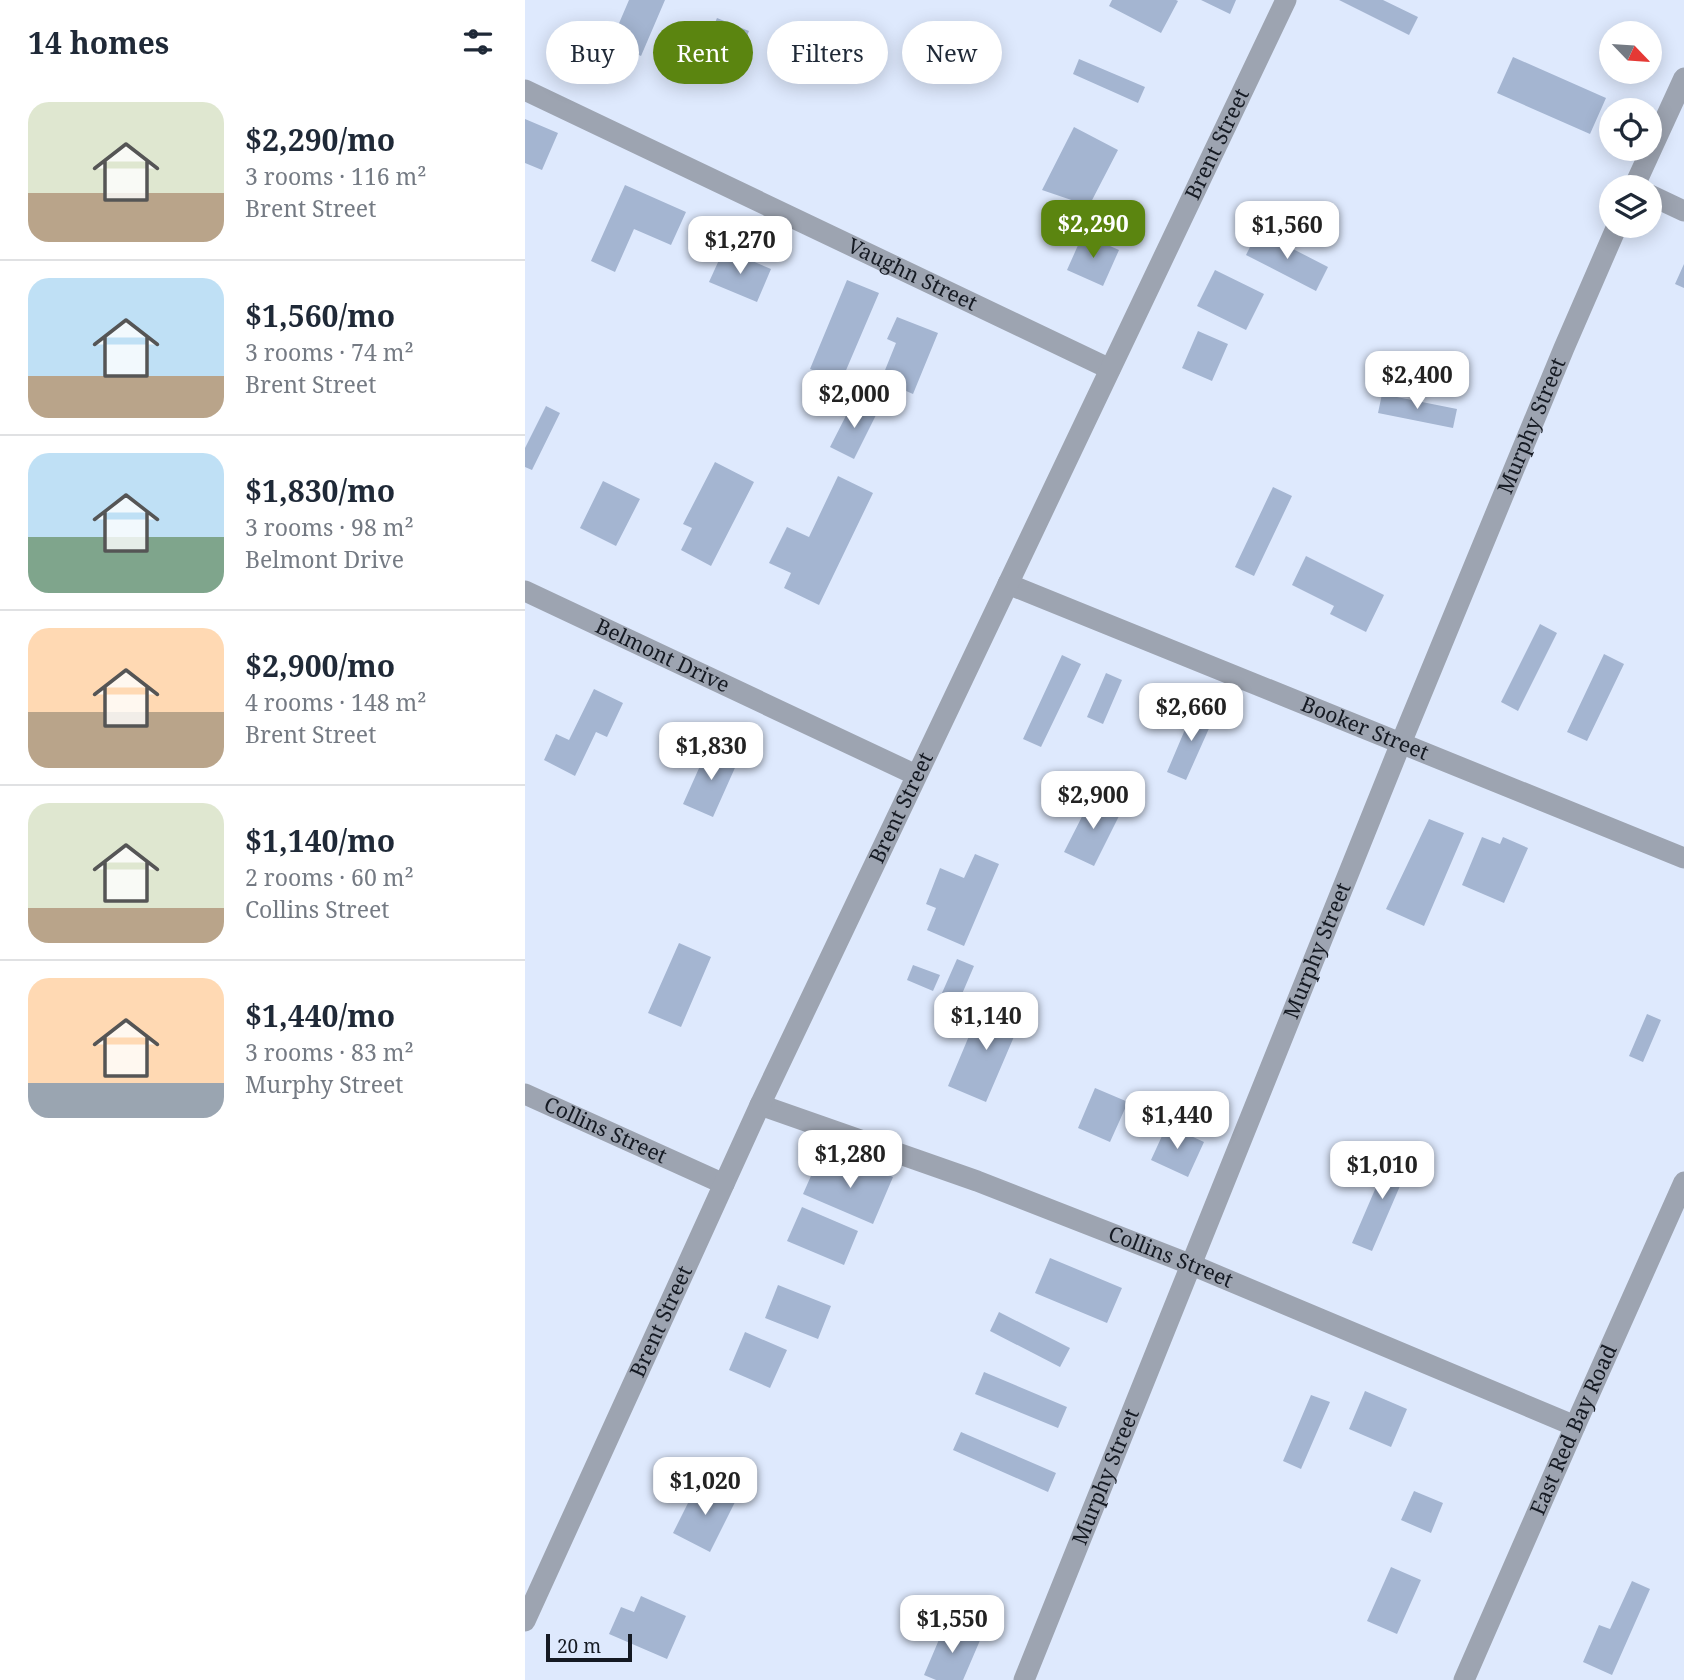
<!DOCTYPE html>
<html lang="en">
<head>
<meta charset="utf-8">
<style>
  body { margin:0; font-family:"Noto Serif",serif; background:#f6f6f7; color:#1f2937; height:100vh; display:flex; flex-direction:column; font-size:26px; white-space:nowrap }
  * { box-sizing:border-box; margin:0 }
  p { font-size:23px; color:#747a83 }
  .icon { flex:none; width:38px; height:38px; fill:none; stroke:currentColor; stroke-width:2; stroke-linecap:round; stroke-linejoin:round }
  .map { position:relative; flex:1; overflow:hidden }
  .panel { display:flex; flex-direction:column; background:#fff; width:525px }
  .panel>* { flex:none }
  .banner { position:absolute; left:21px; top:21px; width:665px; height:63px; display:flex; gap:14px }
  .needle { width:46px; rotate:115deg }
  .fabs { position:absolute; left:1074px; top:21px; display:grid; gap:14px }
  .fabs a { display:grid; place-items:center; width:63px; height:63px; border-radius:50%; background:#fff; box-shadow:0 4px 18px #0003; font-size:35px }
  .scale { position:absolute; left:21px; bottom:18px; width:86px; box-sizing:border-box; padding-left:7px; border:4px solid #151a23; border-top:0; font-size:19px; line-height:24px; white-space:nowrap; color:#151a23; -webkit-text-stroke:5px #dee9fd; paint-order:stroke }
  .price { position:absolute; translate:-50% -60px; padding:0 16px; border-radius:14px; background:#fff; color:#222; font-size:23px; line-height:46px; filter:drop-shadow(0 2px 4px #0008) }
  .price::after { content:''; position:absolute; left:50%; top:42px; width:21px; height:16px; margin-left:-10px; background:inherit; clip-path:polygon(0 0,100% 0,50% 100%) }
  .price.selected { background:#5b8510; color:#fff }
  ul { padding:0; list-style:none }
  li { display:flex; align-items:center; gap:21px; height:175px; padding:0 28px }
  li+li { border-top:2px solid #e0e1e3 }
  li span { display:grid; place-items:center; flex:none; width:196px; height:140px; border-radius:21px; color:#555 }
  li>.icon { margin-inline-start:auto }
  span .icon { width:84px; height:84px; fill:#fffc; stroke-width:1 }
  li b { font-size:30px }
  h2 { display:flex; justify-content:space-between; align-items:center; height:84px; padding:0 28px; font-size:30px }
  .tag { padding:0 24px; border-radius:32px; background:#fff; box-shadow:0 4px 18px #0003; font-size:24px; line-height:63px }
  .tag.selected { background:#5b8510; color:#fff }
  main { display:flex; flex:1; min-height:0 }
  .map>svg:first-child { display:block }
  .building { fill:#a4b5d1 }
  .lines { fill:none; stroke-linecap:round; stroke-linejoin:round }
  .minor { stroke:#9da4b1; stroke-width:21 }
  .labels { text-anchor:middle; stroke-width:5; stroke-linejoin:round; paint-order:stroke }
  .street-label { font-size:21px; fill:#151a23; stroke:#dee9fd }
</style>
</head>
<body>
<main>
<section class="panel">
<h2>14 homes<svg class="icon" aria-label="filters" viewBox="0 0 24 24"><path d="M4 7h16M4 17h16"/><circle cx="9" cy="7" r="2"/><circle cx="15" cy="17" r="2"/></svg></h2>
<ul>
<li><span style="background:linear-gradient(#dfe7d0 65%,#b9a48a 0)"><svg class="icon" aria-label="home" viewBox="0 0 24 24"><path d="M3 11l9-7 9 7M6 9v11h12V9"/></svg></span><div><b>$2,290/mo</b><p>3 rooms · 116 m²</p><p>Brent Street</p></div></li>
<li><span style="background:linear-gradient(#bfe0f5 70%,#b9a48a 0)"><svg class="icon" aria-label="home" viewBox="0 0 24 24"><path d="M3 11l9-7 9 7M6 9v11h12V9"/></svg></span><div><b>$1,560/mo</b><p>3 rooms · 74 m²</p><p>Brent Street</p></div></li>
<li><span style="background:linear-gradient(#bfe0f5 60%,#7fa58c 0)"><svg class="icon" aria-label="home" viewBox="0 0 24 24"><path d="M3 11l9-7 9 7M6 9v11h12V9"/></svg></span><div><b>$1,830/mo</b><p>3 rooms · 98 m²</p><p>Belmont Drive</p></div></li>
<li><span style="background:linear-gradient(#ffd9b3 60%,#b9a48a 0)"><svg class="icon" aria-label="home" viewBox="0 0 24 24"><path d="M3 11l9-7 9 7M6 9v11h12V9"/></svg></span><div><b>$2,900/mo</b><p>4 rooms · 148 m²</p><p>Brent Street</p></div></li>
<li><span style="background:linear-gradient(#dfe7d0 75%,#b9a48a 0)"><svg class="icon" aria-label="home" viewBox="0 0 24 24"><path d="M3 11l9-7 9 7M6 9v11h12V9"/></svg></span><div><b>$1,140/mo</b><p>2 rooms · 60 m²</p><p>Collins Street</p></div></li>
<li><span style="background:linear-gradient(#ffd9b3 75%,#9aa5b1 0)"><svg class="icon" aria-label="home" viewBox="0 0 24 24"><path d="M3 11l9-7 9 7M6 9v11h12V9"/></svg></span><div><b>$1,440/mo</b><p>3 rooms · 83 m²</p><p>Murphy Street</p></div></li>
</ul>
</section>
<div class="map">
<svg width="1159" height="1680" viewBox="0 0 1159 1680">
  <rect width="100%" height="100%" fill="#dee9fd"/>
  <path class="building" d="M104 0H140L116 56 86 42Z
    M587 0H651L653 1 636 33 584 6Z
    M676 0H711L705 14Z
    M814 0H858L893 17 884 35Z
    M192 18 224 31 202 83 170 70Z
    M988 57 1081 98 1065 134 972 93Z
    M554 59 620 87 613 103 548 74Z
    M0 119 33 133 17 170 0 163Z
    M549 127 593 150 564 206 517 190Z
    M100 185 161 212 146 245 109 229 90 272 66 261Z
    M733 231 803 267 791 291 721 255Z
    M558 234 594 250 578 286 542 270Z
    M199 249 246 269 232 302 184 282Z
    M1159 264V288L1150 284Z
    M690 270 739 294 721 330 672 306Z
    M322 280 354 293 316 382 285 369Z
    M372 317 413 333 388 394 356 380 371 343 362 339Z
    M673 331 703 344 687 381 657 368Z
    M857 394 932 409 928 428 853 413Z
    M328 402 352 413 329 459 305 447Z
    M21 406 35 413 7 470 0 467V448Z
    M190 462 229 482 186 566 156 550 167 528 158 524Z
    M313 476 348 493 294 605 259 588 266 573 244 563 262 527 284 537Z
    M78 481 115 499 91 546 55 528Z
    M748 487 767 496 729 576 710 567Z
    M781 556 859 595 841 632 805 614 809 606 767 585Z
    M1015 624 1032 633 993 711 976 702Z
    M1079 654 1099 664 1062 741 1042 732Z
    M537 655 556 664 516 747 498 739Z
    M581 673 597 680 578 724 562 717Z
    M69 689 98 703 82 737 71 732 50 776 19 760 31 734 44 740Z
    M670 706 690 715 661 780 642 772Z
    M183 748 213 761 188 817 158 804Z
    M568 795 597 810 569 866 539 852Z
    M904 819 939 833 899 926 861 909Z
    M957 837 975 844 978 837 1003 848 979 903 937 885Z
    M450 854 474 864 439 946 402 930 411 908 401 904 415 868 439 878Z
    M154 943 186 957 156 1027 123 1013Z
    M432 959 449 966 434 1001 417 993Z
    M388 965 415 975 408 991 382 980Z
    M473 1000 500 1011 461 1102 423 1086 452 1017 463 1022Z
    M1122 1014 1136 1020 1118 1062 1104 1056Z
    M570 1088 603 1102 585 1142 553 1128Z
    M642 1125 679 1142 663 1177 626 1160Z
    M867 1150 887 1158 847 1251 827 1243Z
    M293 1160 334 1177 339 1164 368 1177 348 1224 278 1194Z
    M277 1207 333 1231 319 1265 262 1241Z
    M525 1258 597 1288 582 1323 510 1293Z
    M253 1285 306 1306 293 1339 240 1318Z
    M474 1312 545 1348 535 1367 465 1331Z
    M220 1332 262 1350 245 1388 204 1370Z
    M459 1372 542 1407 533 1428 450 1394Z
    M840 1391 882 1409 866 1447 824 1429Z
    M786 1395 805 1402 776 1469 758 1461Z
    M436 1432 531 1473 523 1492 428 1450Z
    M174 1481 211 1500 185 1552 148 1533Z
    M889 1491 918 1503 906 1533 876 1520Z
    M866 1567 896 1580 872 1634 842 1621Z
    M1107 1581 1125 1589 1087 1675 1058 1662 1074 1625 1085 1629Z
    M116 1596 161 1616 142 1659 84 1634 96 1607 109 1612Z
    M421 1623 456 1638 438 1680H411L399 1675Z"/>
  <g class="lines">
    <g class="minor">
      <path id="s1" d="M0 90 585 369"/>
      <path d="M1109 187 1159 78"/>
      <path d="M1125 195 1159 211"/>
      <path id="s2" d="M483 584 1159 858"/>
      <path id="s3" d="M0 591 391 775"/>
      <path id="s4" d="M0 1094 199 1184"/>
      <path id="s5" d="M235 1105 452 1181 667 1265 1050 1426"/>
      <path id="s6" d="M0 1621 235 1105 761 0"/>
      <path id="s7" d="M499 1680 876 743 1039 348 1092 226"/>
      <path id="s8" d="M939 1680 1050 1426 1159 1182"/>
    </g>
  </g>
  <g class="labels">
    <g class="street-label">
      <text dy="7" stroke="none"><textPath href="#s6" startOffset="1631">Brent Street</textPath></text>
      <text dy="7" stroke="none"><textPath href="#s1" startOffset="429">Vaughn Street</textPath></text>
      <text dy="7" stroke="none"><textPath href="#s7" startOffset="1353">Murphy Street</textPath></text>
      <text dy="7" stroke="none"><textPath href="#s3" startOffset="152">Belmont Drive</textPath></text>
      <text dy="7" stroke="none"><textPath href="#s2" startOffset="385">Booker Street</textPath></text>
      <text dy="7" stroke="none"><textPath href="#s6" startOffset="896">Brent Street</textPath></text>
      <text dy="7" stroke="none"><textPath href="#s7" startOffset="786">Murphy Street</textPath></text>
      <text dy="7" stroke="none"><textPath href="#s4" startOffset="88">Collins Street</textPath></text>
      <text dy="7" stroke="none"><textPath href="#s5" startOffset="438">Collins Street</textPath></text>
      <text dy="7" stroke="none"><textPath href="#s6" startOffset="329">Brent Street</textPath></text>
      <text dy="7" stroke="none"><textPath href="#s8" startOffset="273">East Red Bay Road</textPath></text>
      <text dy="7" stroke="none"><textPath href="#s7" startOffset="219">Murphy Street</textPath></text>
    </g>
  </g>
</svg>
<div class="fabs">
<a><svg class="needle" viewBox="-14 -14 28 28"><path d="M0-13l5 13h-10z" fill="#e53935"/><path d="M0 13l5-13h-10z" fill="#747a83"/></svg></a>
<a><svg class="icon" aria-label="locate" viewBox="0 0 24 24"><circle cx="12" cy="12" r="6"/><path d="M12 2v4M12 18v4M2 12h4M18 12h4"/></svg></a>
<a><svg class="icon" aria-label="layers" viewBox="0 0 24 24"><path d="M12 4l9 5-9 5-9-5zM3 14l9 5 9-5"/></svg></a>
</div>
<div class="scale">20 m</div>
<b class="price selected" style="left:568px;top:260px">$2,290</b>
<b class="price" style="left:762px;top:261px">$1,560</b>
<b class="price" style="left:215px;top:276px">$1,270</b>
<b class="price" style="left:892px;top:411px">$2,400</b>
<b class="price" style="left:329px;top:430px">$2,000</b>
<b class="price" style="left:666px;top:743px">$2,660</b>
<b class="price" style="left:186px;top:782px">$1,830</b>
<b class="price" style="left:568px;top:831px">$2,900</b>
<b class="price" style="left:461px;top:1052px">$1,140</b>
<b class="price" style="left:652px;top:1151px">$1,440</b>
<b class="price" style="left:325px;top:1190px">$1,280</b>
<b class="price" style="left:857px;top:1201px">$1,010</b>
<b class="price" style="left:180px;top:1517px">$1,020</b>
<b class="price" style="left:427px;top:1655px">$1,550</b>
<div class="banner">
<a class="tag">Buy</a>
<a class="tag selected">Rent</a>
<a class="tag">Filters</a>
<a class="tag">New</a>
</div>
</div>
</main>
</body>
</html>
